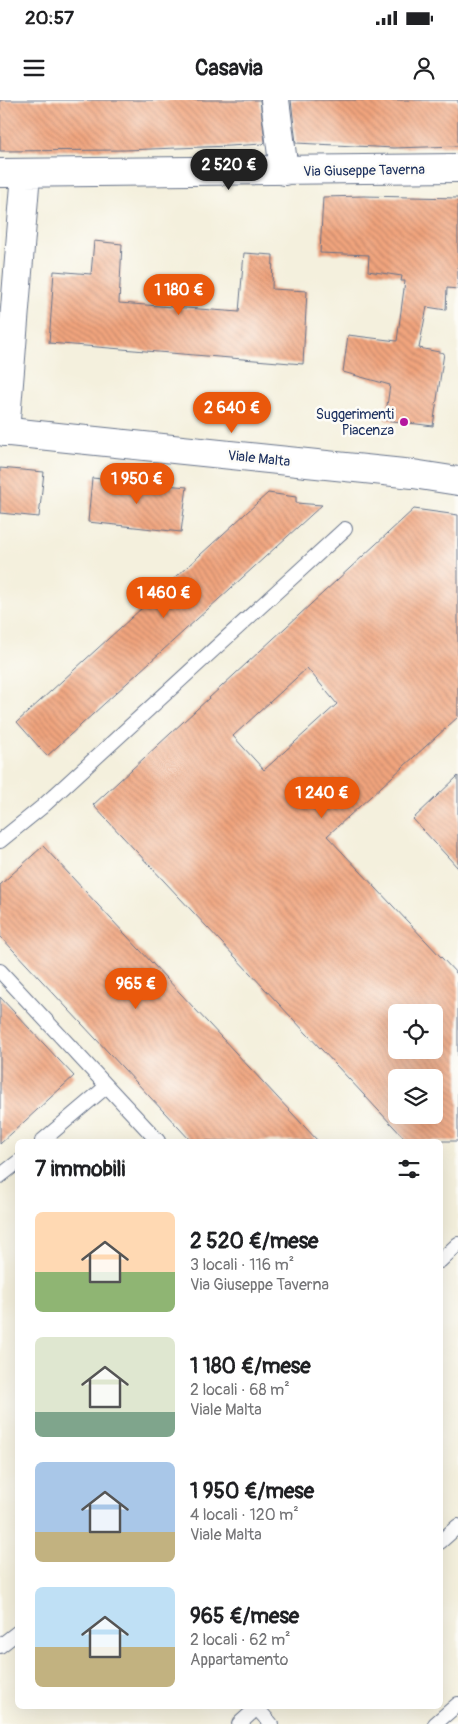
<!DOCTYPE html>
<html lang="it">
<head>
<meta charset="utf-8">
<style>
  body { margin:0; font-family:Pangolin,sans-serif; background:#f2f2f2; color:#202124; height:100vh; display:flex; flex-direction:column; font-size:19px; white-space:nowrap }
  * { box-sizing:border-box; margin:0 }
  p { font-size:16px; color:#757577 }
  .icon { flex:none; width:28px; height:28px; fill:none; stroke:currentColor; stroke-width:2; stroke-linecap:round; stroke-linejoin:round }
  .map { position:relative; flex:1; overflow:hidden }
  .side { position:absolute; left:15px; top:1039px; width:428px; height:570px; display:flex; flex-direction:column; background:#fff; border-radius:8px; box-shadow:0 5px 20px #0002 }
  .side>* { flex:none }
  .fabs { position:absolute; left:388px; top:904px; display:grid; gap:10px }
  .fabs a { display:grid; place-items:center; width:55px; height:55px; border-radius:8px; background:#fff; box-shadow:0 5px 20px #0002; font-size:25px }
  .price { position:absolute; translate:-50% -42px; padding:0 11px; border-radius:18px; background:#ea580c; color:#fff; font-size:16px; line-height:32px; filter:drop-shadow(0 1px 2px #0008) }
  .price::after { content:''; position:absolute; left:50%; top:30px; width:15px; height:11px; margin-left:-8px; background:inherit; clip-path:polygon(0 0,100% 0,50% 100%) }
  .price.active { background:#222; color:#fff }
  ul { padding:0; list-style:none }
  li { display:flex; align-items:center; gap:15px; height:125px; padding:0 20px }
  li span { display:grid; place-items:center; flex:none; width:140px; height:100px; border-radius:8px; color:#555 }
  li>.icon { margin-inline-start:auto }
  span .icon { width:60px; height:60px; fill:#fffc; stroke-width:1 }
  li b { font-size:21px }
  h2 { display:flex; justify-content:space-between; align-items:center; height:60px; padding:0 20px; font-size:21px }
  .status { display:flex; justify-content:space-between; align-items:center; height:35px; padding:0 25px; background:#fff; direction:ltr }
  .status svg { height:14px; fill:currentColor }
  header { display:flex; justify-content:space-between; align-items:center; height:65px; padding:0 20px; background:#fff; font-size:22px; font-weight:700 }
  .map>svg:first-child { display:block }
  .building { fill:url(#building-back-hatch); fill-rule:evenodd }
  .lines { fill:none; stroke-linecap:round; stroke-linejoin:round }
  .lane-casing { stroke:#67738a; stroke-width:16 }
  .street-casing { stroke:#67738a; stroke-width:30 }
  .secondary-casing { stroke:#67738a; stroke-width:30 }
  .lane { stroke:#fff; stroke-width:14 }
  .street { stroke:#fff; stroke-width:28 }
  .secondary { stroke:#fff; stroke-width:28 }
  .poi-dot { fill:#b5179e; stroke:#fdfcf7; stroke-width:2 }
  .labels { text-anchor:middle; stroke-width:5; stroke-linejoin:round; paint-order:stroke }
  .street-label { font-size:14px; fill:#1b2f5e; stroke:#fdfcf7 }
  .poi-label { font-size:14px; fill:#1b2f5e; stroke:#fdfcf7; text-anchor:end }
</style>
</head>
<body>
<div class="status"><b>20:57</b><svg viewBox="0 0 49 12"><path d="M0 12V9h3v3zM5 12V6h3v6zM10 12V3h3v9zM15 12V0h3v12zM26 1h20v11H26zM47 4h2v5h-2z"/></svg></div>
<header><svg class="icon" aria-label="menu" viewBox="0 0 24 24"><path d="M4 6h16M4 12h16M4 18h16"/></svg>Casavia<svg class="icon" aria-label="person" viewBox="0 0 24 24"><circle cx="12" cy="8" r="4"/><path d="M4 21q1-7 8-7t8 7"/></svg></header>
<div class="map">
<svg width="458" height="1624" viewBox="0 0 458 1624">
  <defs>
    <pattern id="building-back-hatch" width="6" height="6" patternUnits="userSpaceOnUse" patternTransform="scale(1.25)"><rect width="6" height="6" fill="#f1a47d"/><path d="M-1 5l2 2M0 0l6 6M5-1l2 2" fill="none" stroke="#c2866a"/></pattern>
  </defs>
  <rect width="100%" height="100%" fill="#fdfcf7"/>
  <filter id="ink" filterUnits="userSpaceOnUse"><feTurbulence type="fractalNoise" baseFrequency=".02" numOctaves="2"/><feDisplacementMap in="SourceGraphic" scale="10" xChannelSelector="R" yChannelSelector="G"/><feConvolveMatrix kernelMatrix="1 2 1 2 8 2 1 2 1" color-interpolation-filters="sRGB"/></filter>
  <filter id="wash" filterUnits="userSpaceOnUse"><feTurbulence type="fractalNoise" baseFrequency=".0096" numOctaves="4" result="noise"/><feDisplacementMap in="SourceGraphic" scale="20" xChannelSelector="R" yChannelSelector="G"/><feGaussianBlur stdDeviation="1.12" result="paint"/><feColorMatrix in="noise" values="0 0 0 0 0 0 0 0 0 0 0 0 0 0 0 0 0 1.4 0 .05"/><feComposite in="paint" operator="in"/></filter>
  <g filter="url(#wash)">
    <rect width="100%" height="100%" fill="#f4f0dd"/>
    <g id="blocks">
      <path class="building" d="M0 0H260L265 42 263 44 229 46 125 50 0 51Z
        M291 0H458V46L394 48 296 43Z
        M364 96 458 98V189L447 188 446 210 427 207 419 248 444 253 433 326 385 320 390 285 343 272 348 235 397 241 405 181H401L402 176 368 171 369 155 320 153 323 97Z
        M94 141 122 144 119 203 239 212 244 153 273 155 272 189 307 191 303 264 49 243 54 171 91 174Z
        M0 368 44 372 39 417 0 413Z
        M92 378 187 387 181 432 88 422Z
        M268 393 296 397V403L322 405 47 656 17 622Z
        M414 409 458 415V617L327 736 458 875V1041H407L93 705ZM307 568 337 604 264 670 233 636ZM396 912H434V950H396ZM396 978H434V1015H396Z
        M458 676V768L413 719Z
        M43 746 318 1041H191L0 836V785Z
        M0 897 74 976 0 1044Z"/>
    </g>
  </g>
  <g filter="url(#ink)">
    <use href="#blocks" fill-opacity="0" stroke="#67738a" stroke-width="1"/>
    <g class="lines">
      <defs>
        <path id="lane" d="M0 741 42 707 345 429
          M0 871 158 1041
          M42 1041 107 986
          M0 1076 18 1062
          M440 1161 458 1144
          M440 1442 458 1426
          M0 1546 18 1532
          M255 1606 271 1624
          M239 1624 259 1606
          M435 1624 458 1604"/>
        <path id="street" d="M275 0 284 71
          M0 73 458 68
          M5 332 26 73"/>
        <path id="secondary" d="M0 331 413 374 458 381"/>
      </defs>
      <use href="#lane" class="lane-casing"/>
      <use href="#street" class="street-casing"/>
      <use href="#secondary" class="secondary-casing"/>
      <use href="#lane" class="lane"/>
      <use href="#street" class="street"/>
      <use href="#secondary" class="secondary"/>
    </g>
  </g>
  <circle class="poi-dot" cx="404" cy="322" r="5"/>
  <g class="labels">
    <g class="street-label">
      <text transform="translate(364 70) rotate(-1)" y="5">Via Giuseppe Taverna</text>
      <text transform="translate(259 358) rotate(6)" y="5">Viale Malta</text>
    </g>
    <g class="poi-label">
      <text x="394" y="319">Suggerimenti<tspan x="394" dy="16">Piacenza</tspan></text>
    </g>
  </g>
</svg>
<div class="fabs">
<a><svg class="icon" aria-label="locate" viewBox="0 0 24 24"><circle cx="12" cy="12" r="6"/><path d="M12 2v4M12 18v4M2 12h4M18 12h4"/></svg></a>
<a><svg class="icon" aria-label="layers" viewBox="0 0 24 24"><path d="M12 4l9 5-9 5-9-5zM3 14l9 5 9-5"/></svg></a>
</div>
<b class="price active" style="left:229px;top:91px">2 520 €</b>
<b class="price" style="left:179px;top:216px">1 180 €</b>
<b class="price" style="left:232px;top:334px">2 640 €</b>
<b class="price" style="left:137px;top:405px">1 950 €</b>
<b class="price" style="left:164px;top:519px">1 460 €</b>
<b class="price" style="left:322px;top:719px">1 240 €</b>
<b class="price" style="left:136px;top:910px">965 €</b>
<section class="side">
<h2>7 immobili<svg class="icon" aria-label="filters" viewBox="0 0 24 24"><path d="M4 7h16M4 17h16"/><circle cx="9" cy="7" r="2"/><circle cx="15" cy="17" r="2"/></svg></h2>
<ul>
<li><span style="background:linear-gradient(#ffd9b3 60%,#8fb573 0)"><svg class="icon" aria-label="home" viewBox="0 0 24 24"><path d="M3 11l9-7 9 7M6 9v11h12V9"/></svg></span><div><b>2 520 €/mese</b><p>3 locali · 116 m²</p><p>Via Giuseppe Taverna</p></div></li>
<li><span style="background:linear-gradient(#dfe7d0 75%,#7fa58c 0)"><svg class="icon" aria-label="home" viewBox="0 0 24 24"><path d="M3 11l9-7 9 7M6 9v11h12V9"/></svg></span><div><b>1 180 €/mese</b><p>2 locali · 68 m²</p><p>Viale Malta</p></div></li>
<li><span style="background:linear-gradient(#a9c7e8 70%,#c2b280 0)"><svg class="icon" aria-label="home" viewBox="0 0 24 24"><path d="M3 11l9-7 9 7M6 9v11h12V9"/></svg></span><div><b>1 950 €/mese</b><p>4 locali · 120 m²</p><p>Viale Malta</p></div></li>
<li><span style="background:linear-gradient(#bfe0f5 60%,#c2b280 0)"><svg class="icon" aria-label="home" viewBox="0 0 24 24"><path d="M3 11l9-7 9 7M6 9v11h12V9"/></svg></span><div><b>965 €/mese</b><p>2 locali · 62 m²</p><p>Appartamento</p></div></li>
</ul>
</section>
</div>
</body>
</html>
